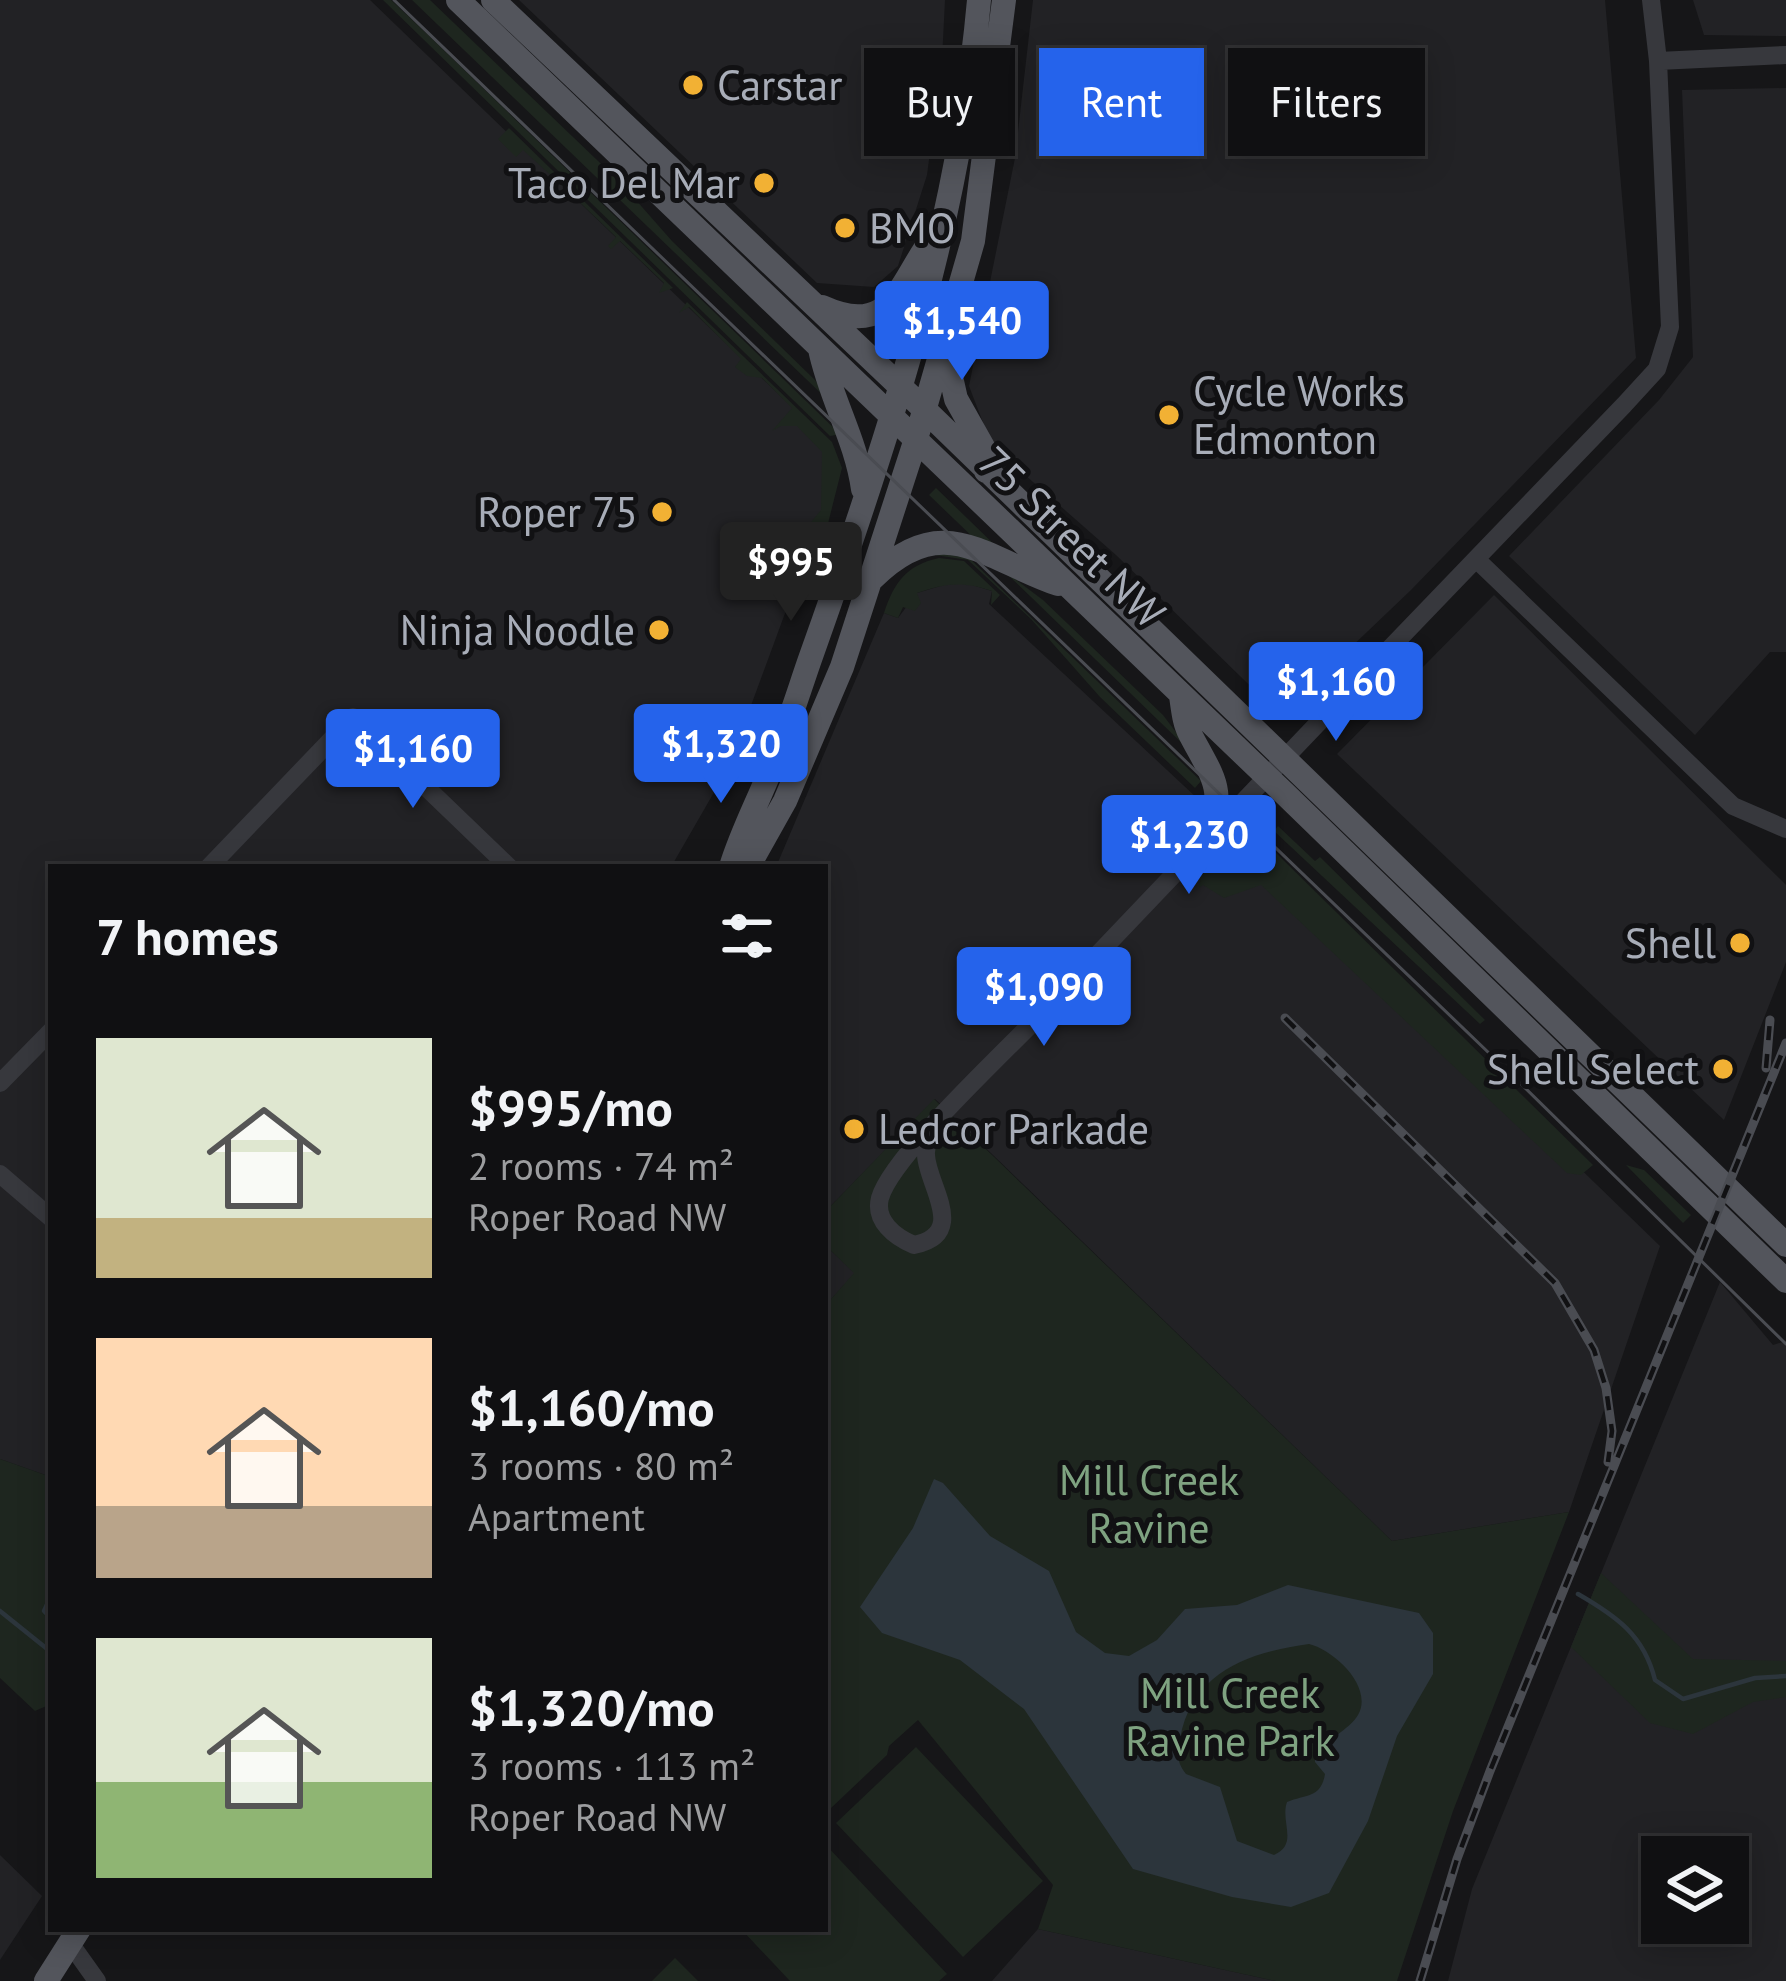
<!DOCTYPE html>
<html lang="en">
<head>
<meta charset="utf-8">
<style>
  body { margin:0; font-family:"PT Sans",sans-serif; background:#19191b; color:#f1f3f6; height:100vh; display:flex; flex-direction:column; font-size:45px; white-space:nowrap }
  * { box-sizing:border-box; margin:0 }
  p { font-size:39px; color:#9c9d9f }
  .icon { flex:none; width:66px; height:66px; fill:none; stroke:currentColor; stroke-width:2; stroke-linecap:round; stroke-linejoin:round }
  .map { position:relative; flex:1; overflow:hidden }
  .sheet { position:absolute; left:48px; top:864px; width:780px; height:1068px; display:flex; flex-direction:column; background:#101012; border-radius:0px; box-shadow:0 6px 30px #0003,0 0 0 3px #303032 }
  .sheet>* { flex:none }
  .banner { position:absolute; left:864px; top:48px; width:741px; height:108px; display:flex; gap:24px }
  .buttons { position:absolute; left:1641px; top:1836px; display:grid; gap:24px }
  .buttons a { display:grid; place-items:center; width:108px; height:108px; border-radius:0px; background:#101012; box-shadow:0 6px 30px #0003,0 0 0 3px #303032; font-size:60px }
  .price { position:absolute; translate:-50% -102px; padding:0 27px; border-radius:12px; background:#2563eb; color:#fff; font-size:39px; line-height:78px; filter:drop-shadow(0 3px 6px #0008) }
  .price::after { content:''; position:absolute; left:50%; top:72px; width:36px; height:27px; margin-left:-18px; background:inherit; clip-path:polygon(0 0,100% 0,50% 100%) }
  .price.selected { background:#222; color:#fff }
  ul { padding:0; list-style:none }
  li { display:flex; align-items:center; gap:36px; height:300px; padding:0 48px }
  li span { display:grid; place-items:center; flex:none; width:336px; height:240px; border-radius:0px; color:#555 }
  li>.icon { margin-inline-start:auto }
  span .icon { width:144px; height:144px; fill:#fffc; stroke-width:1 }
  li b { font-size:51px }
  h2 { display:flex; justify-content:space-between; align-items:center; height:144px; padding:0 48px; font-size:51px }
  .tag { padding:0 42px; border-radius:0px; background:#101012; box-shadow:0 6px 30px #0003,0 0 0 3px #303032; font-size:42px; line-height:108px }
  .tag.selected { background:#2563eb; color:#fff }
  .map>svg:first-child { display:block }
  .built { fill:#222225; fill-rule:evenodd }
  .green { fill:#1e261f }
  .water { fill:#2c353c; fill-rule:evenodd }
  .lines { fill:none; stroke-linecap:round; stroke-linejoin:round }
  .stream { stroke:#2c353c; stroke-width:4.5 }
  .minor { stroke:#37383d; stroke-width:18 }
  .major { stroke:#53555c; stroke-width:24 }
  .tram { stroke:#4a4c52; stroke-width:3 }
  .rail-casing { stroke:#4a4c52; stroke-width:9 }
  .rail { stroke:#111113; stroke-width:4.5; stroke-dasharray:14; stroke-linecap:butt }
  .poi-dot { fill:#f2b134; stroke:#111113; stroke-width:4.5 }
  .labels { text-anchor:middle; stroke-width:10; stroke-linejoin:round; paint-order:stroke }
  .poi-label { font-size:42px; fill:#a8adb8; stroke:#111113; text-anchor:end }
  .street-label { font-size:42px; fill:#a8adb8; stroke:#111113 }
  .park-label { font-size:42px; fill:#7fa381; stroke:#111113 }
</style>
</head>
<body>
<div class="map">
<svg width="1786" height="1981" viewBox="0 0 1786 1981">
  <rect width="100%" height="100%" fill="#161618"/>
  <path class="built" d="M0 0H370L801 416 825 450 826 461 823 510 728 768 671 867H51V1477L0 1459Z
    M519 0H945L942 60 927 175 898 266 874 287 817 283Z
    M1033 0H1605L1636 358 1411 590 1280 715 1116 555 992 446 969 386 1015 158Z
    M1693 0H1786V36L1704 35Z
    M1786 88V652H1770L1695 735 1509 556 1659 400 1693 357 1682 90Z
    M947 584H969L992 591 989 604 1212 812 1660 1246 1569 1512 1392 1541 935 1099 825 1212V867H776L884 613 898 618 917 593Z
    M1494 595 1786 885V962L1724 1120 1337 754Z
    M825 1245 855 1273 825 1306Z
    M1720 1282 1773 1345 1786 1341V1981H1448L1472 1889ZM1662 1857H1728V1923H1662Z
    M0 1855 42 1896 0 1960Z
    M1038 1929 1276 1981H992Z"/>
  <path class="green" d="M383 0H391L426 33 838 432 836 435 830 436Z
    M412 0H430L620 182 672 241 815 380 831 403Z
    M509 128 673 288 659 293 664 283 620 241 611 249 608 246 616 237 571 194 563 202 560 199 567 190 523 150 516 157 498 139Z
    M920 277 896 353 895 354 880 318Z
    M687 302 832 442 842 468 815 575 800 572 808 550 795 542 821 510 822 452 797 426H781L772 431 792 408 762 378 747 376 735 367 741 359 689 307 679 313Z
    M936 488 1001 551 980 544 929 495Z
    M940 551 965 554 1201 781 1195 788 1100 697 1031 619 968 560 935 555Z
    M939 558 964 561 1000 595 991 605 992 591C964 581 945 583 917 593L921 603 915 611 903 607 898 618 884 613C894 582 907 565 939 558Z
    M1003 570 1043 600 1163 715 1191 752Z
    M1278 826 1315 861 1320 857 1485 1020 1480 1024 1274 831Z
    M1234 832 1251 847 1264 841 1593 1165 1581 1175 1567 1173 1261 885 1224 898 1203 885 1199 888 1203 862Z
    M934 1099 1392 1541 1569 1512 1453 1811 1397 1981H1276L1038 1929 1053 1885 918 1720 889 1746 887 1755 830 1809H825V1306L854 1273 825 1245V1212Z
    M1626 1165 1644 1170 1691 1215 1683 1223Z
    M0 1459 51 1477V1704L35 1711 0 1678Z
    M1601 1573 1693 1659 1786 1661V1697L1753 1702 1693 1734 1650 1723 1571 1647Z
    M916 1747 1043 1881 963 1957 836 1823Z
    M825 1844 947 1974 939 1981H790L741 1929H825Z
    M675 1958 698 1981H652Z"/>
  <path class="water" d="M934 1479 943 1483 990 1536 1049 1571 1076 1632 1105 1653 1129 1656 1157 1640 1185 1609 1237 1605 1288 1585 1419 1613 1433 1633V1674L1397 1736 1368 1821 1329 1893 1291 1907 1232 1897 1133 1869 1024 1709 960 1660 882 1633 860 1607 913 1528ZM1309 1644C1334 1650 1374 1687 1358 1715 1349 1730 1326 1740 1315 1754V1762L1325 1774C1321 1798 1307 1794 1287 1802 1280 1822 1299 1844 1274 1855L1237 1841 1220 1787 1186 1774C1176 1762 1178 1754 1180 1739 1192 1671 1250 1652 1309 1644Z"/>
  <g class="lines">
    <path class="stream" d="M1578 1594C1616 1616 1644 1635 1655 1680L1683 1699 1755 1678 1786 1676
      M51 1596 44 1611 51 1618
      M0 1611 51 1652"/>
    <path class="minor" d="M1658 61 1786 55
      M1476 559 1733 806 1786 829
      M209 867 353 717 509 867
      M0 1083 51 1031
      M941 1120C934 1131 925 1142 926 1155 927 1185 969 1234 914 1245 895 1237 874 1221 880 1198 892 1156 1006 1051 1041 1014 1234 810 1429 607 1624 405L1657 369 1670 327 1658 61 1651 0
      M0 1174 51 1218
      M70 1943 97 1981"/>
    <path class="major" d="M458 0 1284 793 1786 1281
      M493 0 924 409 1786 1245
      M822 307C892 339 899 283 932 239
      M943 341 956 399 983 447 986 471
      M820 349C830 398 856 439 863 489
      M873 578C943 509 983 558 1058 584
      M1181 696C1183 709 1184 723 1190 734 1214 780 1228 790 1204 842
      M731 867C742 831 759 800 772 766 786 732 797 697 809 662 885 449 959 227 979 0
      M748 867 785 801 842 667 916 439 973 241 1004 0
      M46 1981 79 1929"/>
    <path class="tram" d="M394 0 1516 1079 1786 1344"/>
    <defs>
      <path id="rail" d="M1285 1018 1555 1283 1594 1350 1606 1388 1612 1431 1608 1462
        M1766 1068 1770 1020
        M1420 1981 1457 1859 1490 1771 1786 1043"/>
    </defs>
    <use href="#rail" class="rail-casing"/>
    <use href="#rail" class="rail"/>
  </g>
  <g class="poi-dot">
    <circle cx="693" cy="85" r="12"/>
    <circle cx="764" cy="183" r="12"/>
    <circle cx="845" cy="228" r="12"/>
    <circle cx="1169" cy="415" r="12"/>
    <circle cx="662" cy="512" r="12"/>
    <circle cx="659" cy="630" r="12"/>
    <circle cx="1740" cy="943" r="12"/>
    <circle cx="1723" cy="1069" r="12"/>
    <circle cx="854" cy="1129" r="12"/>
  </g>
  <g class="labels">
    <g class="poi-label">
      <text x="717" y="100" text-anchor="start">Carstar</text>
      <text x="740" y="198">Taco Del Mar</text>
      <text x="869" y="243" text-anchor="start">BMO</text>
      <text x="1193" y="406" text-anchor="start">Cycle Works<tspan x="1193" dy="48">Edmonton</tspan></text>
      <text x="638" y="527">Roper 75</text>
      <text x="635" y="645">Ninja Noodle</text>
      <text x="1716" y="958">Shell</text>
      <text x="1699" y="1084">Shell Select</text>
      <text x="878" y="1144" text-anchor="start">Ledcor Parkade</text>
    </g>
    <g class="street-label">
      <text transform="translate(1072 537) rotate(44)" y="15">75 Street NW</text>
    </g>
    <g class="park-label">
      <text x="1149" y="1495">Mill Creek<tspan x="1149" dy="48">Ravine</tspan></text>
      <text x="1230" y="1708">Mill Creek<tspan x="1230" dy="48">Ravine Park</tspan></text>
    </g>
  </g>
</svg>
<div class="buttons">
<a><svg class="icon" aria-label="layers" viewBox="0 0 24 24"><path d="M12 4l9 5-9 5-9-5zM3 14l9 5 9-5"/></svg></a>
</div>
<b class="price" style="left:962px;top:383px">$1,540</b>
<b class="price selected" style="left:791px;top:624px">$995</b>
<b class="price" style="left:1336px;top:744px">$1,160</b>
<b class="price" style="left:721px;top:806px">$1,320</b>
<b class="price" style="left:413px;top:811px">$1,160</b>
<b class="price" style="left:1189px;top:897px">$1,230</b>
<b class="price" style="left:1044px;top:1049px">$1,090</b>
<div class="banner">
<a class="tag">Buy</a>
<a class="tag selected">Rent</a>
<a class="tag">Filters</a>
</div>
<section class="sheet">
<h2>7 homes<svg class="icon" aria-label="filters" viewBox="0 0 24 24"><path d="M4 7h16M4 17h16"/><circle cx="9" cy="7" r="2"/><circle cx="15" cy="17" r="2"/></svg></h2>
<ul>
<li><span style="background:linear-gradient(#dfe7d0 75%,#c2b280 0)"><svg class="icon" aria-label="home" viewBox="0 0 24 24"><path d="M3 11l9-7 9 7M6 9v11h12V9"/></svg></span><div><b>$995/mo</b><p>2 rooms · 74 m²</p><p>Roper Road NW</p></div></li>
<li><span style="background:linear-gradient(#ffd9b3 70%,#b9a48a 0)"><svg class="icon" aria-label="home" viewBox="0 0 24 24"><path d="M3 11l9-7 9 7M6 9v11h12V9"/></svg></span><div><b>$1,160/mo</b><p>3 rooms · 80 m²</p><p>Apartment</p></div></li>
<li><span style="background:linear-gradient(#dfe7d0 60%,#8fb573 0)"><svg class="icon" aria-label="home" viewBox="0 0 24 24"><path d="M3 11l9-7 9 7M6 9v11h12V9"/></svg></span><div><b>$1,320/mo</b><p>3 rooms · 113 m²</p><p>Roper Road NW</p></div></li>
</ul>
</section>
</div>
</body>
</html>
